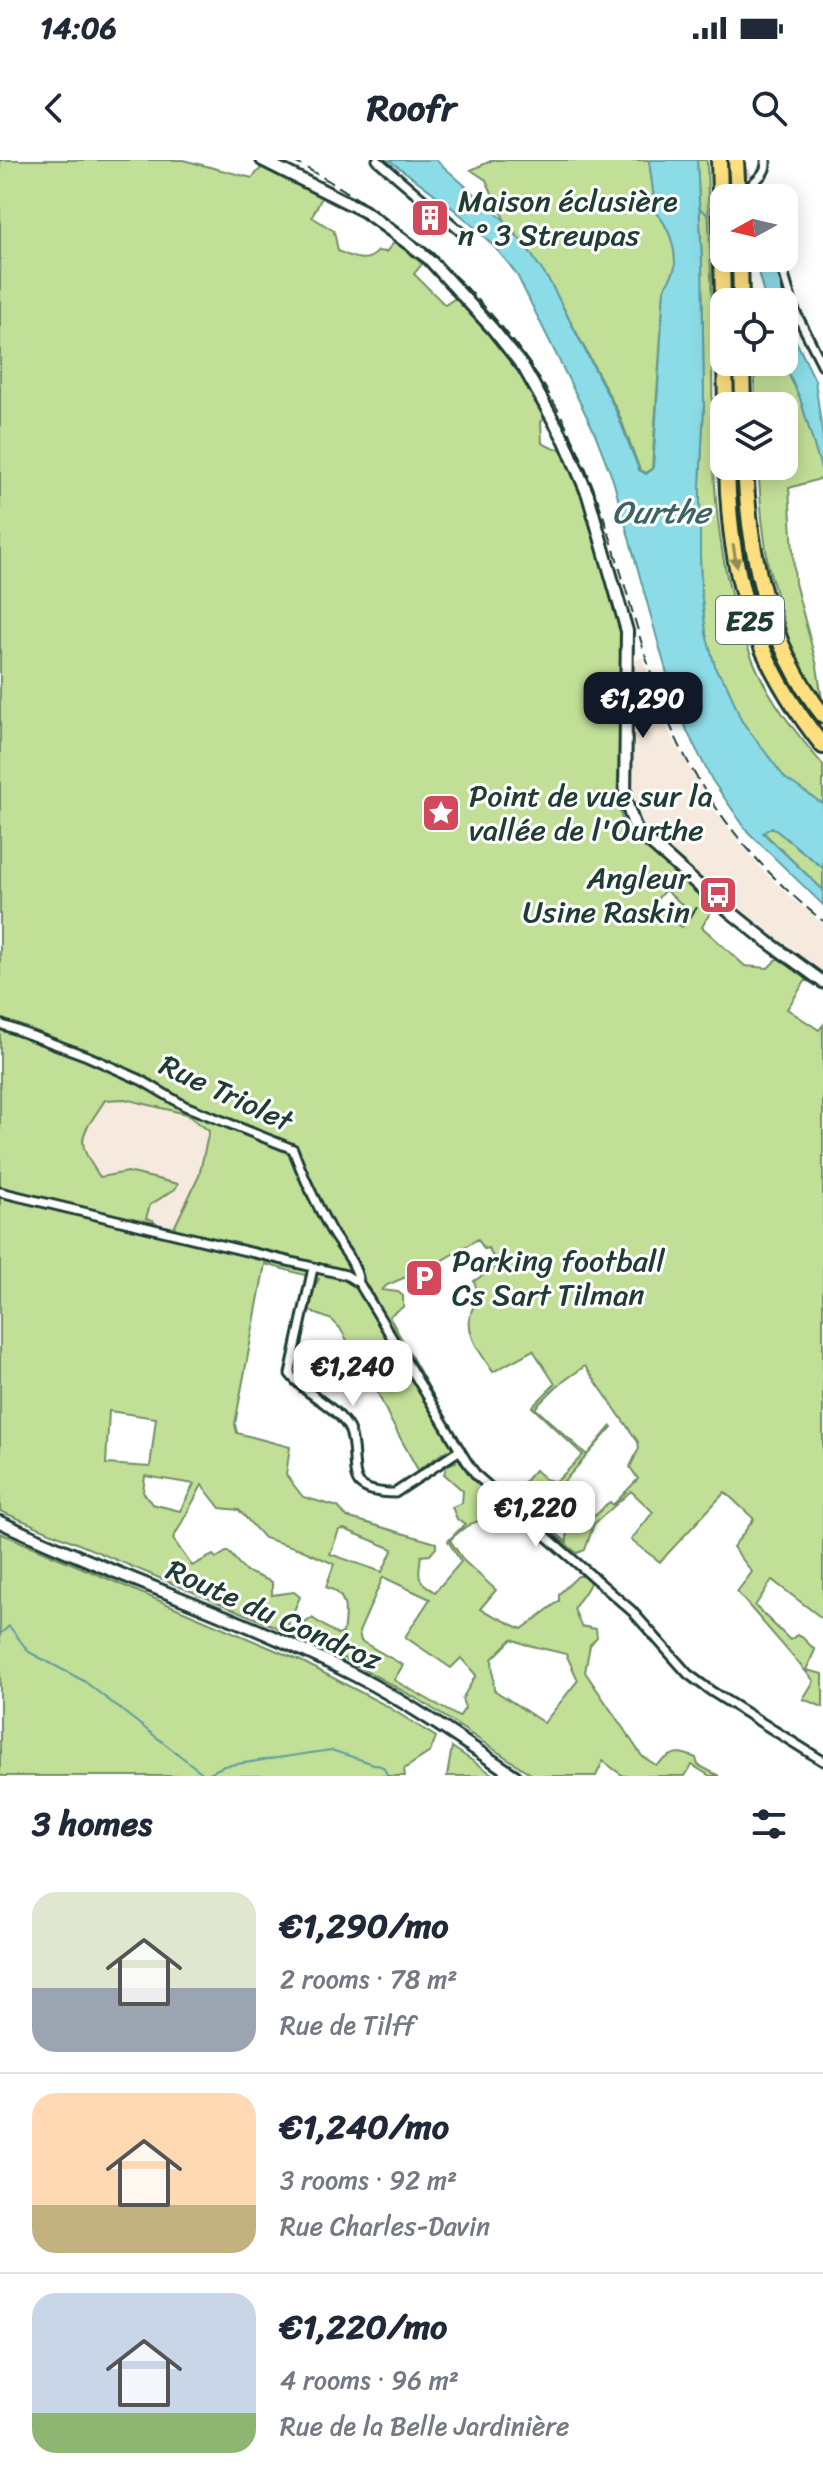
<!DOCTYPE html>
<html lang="en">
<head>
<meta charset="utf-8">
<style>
  body { margin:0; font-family:Sriracha,sans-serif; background:#f2f2f3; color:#1f2937; height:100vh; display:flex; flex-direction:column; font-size:30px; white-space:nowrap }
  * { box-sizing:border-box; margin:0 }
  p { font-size:26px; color:#747a83 }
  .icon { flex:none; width:44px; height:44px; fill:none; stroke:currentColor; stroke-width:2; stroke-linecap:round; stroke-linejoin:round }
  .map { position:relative; height:1616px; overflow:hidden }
  .panel { display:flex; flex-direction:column; background:#fff; flex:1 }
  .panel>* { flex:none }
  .needle { width:52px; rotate:262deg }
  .buttons { position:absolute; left:710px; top:24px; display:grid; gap:16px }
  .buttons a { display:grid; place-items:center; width:88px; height:88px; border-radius:16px; background:#fff; box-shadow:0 4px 20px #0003; font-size:40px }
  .price { position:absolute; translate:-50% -68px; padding:0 18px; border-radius:16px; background:#fff; color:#222; font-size:26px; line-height:52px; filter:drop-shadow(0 2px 4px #0008) }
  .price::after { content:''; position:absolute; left:50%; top:48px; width:24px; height:18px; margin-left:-12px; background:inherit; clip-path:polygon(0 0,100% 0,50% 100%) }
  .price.on { background:#111827; color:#fff }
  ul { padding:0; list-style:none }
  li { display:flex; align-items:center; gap:24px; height:200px; padding:0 32px }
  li+li { border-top:2px solid #e0e1e3 }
  li span { display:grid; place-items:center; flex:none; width:224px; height:160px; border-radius:24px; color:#555 }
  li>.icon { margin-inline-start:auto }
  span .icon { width:96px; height:96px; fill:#fffc; stroke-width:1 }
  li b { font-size:34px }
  h2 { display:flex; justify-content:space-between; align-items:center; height:96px; padding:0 32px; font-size:34px }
  .status { display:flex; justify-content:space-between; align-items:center; height:56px; padding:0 40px; background:#fff; direction:ltr }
  .status svg { height:22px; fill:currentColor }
  header { display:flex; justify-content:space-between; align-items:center; height:104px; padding:0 32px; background:#fff; font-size:36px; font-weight:800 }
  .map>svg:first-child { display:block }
  .built { fill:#f5eadd }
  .green { fill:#c2df97; stroke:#708e66; stroke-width:2; fill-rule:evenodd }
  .water { fill:#8cdce8; stroke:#609ca0; stroke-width:2 }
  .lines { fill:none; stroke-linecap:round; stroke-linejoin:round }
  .stream { stroke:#609ca0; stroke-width:2 }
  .street-tunnel { stroke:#d2d8d6; stroke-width:7; stroke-dasharray:7 3.5; stroke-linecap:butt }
  .street-casing { stroke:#1f3d34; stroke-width:13 }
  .secondary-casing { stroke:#1f3d34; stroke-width:16 }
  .highway-casing { stroke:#1f3d34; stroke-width:20 }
  .street { stroke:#fff; stroke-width:7 }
  .secondary { stroke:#fff; stroke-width:10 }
  .highway { stroke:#fddf80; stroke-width:14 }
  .rail { stroke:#1f3d34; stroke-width:2; stroke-dasharray:12 6; stroke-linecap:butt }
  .oneway { fill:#8e8e5a }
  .labels { text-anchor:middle; stroke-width:6; stroke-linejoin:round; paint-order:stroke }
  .shield { fill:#fff; stroke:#627771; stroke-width:2 }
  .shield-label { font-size:28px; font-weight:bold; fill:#1f3d34 }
  .poi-label { font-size:30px; fill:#1f3d34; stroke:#fff; text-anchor:start }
  .street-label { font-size:30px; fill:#1f3d34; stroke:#fff }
  .water-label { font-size:32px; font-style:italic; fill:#3a6561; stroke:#fff }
</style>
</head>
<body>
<div class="status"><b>14:06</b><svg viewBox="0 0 49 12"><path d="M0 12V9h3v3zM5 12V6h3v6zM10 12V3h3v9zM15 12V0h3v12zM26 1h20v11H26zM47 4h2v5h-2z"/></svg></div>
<header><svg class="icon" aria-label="back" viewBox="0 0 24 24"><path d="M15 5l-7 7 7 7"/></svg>Roofr<svg class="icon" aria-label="search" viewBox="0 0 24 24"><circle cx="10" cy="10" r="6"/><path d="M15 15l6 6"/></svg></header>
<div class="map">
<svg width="823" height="1616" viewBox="0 0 823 1616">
  <rect width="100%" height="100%" fill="#fff"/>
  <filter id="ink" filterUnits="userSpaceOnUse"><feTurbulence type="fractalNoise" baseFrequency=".0125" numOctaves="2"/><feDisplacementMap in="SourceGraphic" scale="16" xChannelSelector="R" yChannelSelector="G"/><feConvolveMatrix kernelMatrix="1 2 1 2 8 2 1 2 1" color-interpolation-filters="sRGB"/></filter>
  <g filter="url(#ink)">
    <path class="built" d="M642 497 665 565 715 651 760 707 784 731 823 764V814L726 745 638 669 626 639 630 504Z
      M125 939 186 954 209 971 199 1016 174 1068 155 1064 153 1060 146 1058 150 1045 175 1029 128 1012 100 1017 84 993 82 977 105 940Z"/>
    <path class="green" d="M0 0H183L252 18 263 6 322 37 312 57 334 71 338 91C351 97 367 105 378 91L386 92 396 80 422 104 414 114 445 145 457 137 522 210 547 256 541 262 542 283 554 289 563 288 590 346 622 471 624 505 617 639 622 659 631 674 718 747 714 746 702 767 745 806 768 808 778 798 823 829V830L806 820 787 849 819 870 823 865V1459L772 1420 755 1446 790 1480 797 1475 802 1477 815 1490 806 1510 823 1514V1547L803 1539 814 1521 737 1432 752 1412 733 1387 754 1359 725 1332 660 1402 631 1380 653 1352 631 1331 594 1364 585 1390 577 1393 515 1342 506 1350V1361L498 1364C478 1354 464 1367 450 1380L464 1401 496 1430 480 1449 522 1469 559 1441V1434L578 1416H584L590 1422C587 1433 578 1439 574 1449L581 1466 596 1469 597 1477 590 1485 585 1512 642 1596 656 1605C673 1593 676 1589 696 1598L698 1605 719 1616H710L692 1605 685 1616H623L603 1601 596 1616H534L421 1541 345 1499 269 1464 0 1351ZM665 730 692 753 682 767 653 744ZM125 939 186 954 209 971 199 1016 174 1068 155 1064 153 1060 146 1058 150 1045 175 1029 178 1024 128 1012 100 1017C73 977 81 978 105 940ZM478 1079 484 1089 488 1088 498 1106 474 1121C482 1143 472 1141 470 1158 467 1178 483 1196 493 1212L533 1190 555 1224 532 1247 583 1295 556 1322 545 1319 535 1310 511 1337C474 1318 455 1274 435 1239 420 1211 404 1184 389 1156L403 1147V1136L398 1132 382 1130 387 1125 434 1105ZM265 1104 319 1119 315 1126 309 1151 332 1160 340 1168 352 1189 353 1204 376 1229 391 1261 418 1310 447 1290 456 1302 447 1305 444 1314 463 1331 462 1343 452 1347 457 1359 465 1364 448 1381 461 1402 435 1432C416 1421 418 1416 421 1396L430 1395 436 1388V1383L347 1357 338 1347 303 1337 286 1315 290 1287 237 1273 235 1264ZM585 1206 638 1282 639 1288 630 1307 638 1319 613 1345 610 1342C602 1346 601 1353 594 1356L591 1349H584L567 1368V1382L538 1358 544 1344 612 1267 611 1266 587 1295 535 1248 557 1226ZM109 1251 156 1258 150 1307 106 1304ZM145 1316 194 1324 180 1351 152 1344 143 1332ZM202 1325 220 1348 239 1350 264 1378 300 1389 334 1404 326 1427C349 1434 346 1452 343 1473L338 1475 312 1458 306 1462 304 1471 288 1464 300 1437 294 1432 272 1435V1422L245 1411 228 1391 216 1398 213 1395 192 1406 173 1379ZM344 1369 393 1389 382 1412 330 1394 339 1370ZM383 1417 430 1439 405 1477 451 1508 461 1498 476 1515 462 1539 465 1548 459 1557 394 1520 403 1505 361 1481 359 1472ZM512 1479 524 1484 566 1494 578 1520 544 1563 494 1530 492 1499Z
      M493 0H649L656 53C669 65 676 89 675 107 674 114 667 123 664 130L652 309 646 313 640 310 618 252 551 124 527 88 505 61 486 20 471 10Z
      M697 0H706L707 2C708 56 712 111 712 165 713 280 707 398 755 505 771 542 797 574 823 605V644L785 619 741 560 727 525 716 510 706 474 701 431 700 395V325L704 245 702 101Z
      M754 202H783L800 238 823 315V318L789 328 795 423 817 506 822 540 796 503 782 455 768 405 762 359 758 306H784V246H755Z
      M772 667 823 708V730L763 672Z
      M0 1373 301 1501 385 1545 436 1577 430 1592 404 1609 405 1616H0Z
      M452 1587 492 1614 495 1616H447Z"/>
    <path class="water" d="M389 0H436L505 61 527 88 551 124 616 251 639 310 646 314 653 309 664 130C667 123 674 114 675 107 676 89 669 65 656 53L649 0H697L702 101 704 245 700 325V395L701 431 706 474 716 510 727 525 741 560 785 618 823 644V708L772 667 763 673 823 730V745L748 672 712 620 688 573 672 532 613 320 594 271 517 115C484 68 435 34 389 0Z
      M750 98H773L781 123 783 142H766L757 108 751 102Z
      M784 146 794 177 815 220 823 279V315L800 238 783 202Z"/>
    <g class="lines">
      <path class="stream" d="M700 48 708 55
        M0 1474 9 1466 29 1492 84 1521 205 1615 224 1606 331 1590 383 1607 388 1616"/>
      <path class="street-tunnel" d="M739 2 753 23"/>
      <defs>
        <path id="street" d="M377 0 466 76
          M760 38 753 23C761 16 767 11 766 0
          M779 98 794 149 823 206
          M0 864 87 896 141 920 185 946 293 989C303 1017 316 1043 330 1069 340 1088 356 1100 359 1123
          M0 1032 346 1115 359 1123 467 1302 477 1316 632 1451 688 1514 711 1531 823 1601
          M313 1108 290 1214C306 1236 336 1245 349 1269 357 1286 351 1313 359 1323 367 1332 384 1333 395 1333L460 1290"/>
        <path id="secondary" d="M262 0 364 51 428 98 492 168 524 208 565 281 588 335 627 471 625 639 636 670 707 733 768 782 823 822
          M0 1362C117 1417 241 1457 356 1516 412 1545 463 1581 515 1616"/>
        <path id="highway" d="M719 0 724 172
          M736 0 738 38
          M740 98 741 142
          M725 202 726 246
          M742 202 743 246
          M727 306C729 418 753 498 823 586
          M745 306C749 394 767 483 823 555"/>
      </defs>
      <use href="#street" class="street-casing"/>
      <use href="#secondary" class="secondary-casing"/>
      <use href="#highway" class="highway-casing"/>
      <use href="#street" class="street"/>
      <use href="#secondary" class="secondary"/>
      <use href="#highway" class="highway"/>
      <path class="rail" d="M291 0C413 63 519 159 576 286 614 369 631 460 662 545 694 630 752 705 823 761
        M690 757 704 738"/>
    </g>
    <defs><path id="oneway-solid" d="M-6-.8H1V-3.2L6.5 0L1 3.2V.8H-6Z" transform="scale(2)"/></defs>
    <use class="oneway" href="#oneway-solid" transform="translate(735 396) rotate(81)"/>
  </g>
  <defs>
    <symbol id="building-square" viewBox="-11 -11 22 22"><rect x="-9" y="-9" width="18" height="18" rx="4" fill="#d1495b" stroke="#fff"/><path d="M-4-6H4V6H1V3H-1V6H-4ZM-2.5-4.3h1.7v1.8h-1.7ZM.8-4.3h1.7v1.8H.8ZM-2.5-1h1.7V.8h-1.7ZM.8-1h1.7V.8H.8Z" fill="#fff"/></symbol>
    <symbol id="sight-square" viewBox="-11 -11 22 22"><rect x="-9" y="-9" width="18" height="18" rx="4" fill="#d1495b" stroke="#fff"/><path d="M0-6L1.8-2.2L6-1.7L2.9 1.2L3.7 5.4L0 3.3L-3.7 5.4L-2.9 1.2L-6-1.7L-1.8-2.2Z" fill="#fff"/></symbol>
    <symbol id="bus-square" viewBox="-11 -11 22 22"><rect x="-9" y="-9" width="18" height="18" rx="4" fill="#d1495b" stroke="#fff"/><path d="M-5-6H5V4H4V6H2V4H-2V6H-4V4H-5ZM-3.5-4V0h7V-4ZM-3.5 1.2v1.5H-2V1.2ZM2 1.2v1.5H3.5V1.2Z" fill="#fff"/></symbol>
    <symbol id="parking-square" viewBox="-11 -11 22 22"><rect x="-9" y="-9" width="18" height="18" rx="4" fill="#d1495b" stroke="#fff"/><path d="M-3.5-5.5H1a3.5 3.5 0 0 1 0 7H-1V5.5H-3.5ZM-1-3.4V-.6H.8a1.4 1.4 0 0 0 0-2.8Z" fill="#fff"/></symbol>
  </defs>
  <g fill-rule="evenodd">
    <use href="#building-square" x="408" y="36" width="44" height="44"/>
    <use href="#sight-square" x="419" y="631" width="44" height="44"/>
    <use href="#bus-square" x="696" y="713" width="44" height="44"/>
    <use href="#parking-square" x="402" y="1096" width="44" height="44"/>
  </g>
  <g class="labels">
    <rect class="shield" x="716" y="436" width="68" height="48" rx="6"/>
    <g class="shield-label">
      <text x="750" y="470">E25</text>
    </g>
    <g class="poi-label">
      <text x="458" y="51">Maison éclusière<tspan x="458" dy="34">n° 3 Streupas</tspan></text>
      <text x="469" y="646">Point de vue sur la<tspan x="469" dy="34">vallée de l'Ourthe</tspan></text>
      <text x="690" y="728" text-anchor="end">Angleur<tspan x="690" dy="34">Usine Raskin</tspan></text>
      <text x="452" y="1111">Parking football<tspan x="452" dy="34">Cs Sart Tilman</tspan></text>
    </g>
    <g class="street-label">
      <text transform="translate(226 933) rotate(25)" y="10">Rue Triolet</text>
      <text transform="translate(274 1455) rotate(24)" y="10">Route du Condroz</text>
    </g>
    <g class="water-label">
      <text x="661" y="363">Ourthe</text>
    </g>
  </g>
</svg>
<div class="buttons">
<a><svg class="needle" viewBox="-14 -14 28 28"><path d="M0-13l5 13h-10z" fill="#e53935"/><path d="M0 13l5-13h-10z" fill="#747a83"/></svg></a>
<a><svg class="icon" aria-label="locate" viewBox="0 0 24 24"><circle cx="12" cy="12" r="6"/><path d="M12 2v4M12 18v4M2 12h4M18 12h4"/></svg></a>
<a><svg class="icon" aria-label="layers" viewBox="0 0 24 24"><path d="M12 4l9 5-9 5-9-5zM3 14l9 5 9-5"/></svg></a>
</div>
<b class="price on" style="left:643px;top:580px">€1,290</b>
<b class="price" style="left:353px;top:1248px">€1,240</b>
<b class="price" style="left:536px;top:1389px">€1,220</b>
</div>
<section class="panel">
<h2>3 homes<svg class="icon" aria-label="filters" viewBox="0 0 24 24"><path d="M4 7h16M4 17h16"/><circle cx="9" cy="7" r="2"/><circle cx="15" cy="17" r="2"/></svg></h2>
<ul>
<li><span style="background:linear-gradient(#dfe7d0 60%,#9aa5b1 0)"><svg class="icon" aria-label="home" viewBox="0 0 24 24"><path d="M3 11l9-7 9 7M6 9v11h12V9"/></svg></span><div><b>€1,290/mo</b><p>2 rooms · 78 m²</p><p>Rue de Tilff</p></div></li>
<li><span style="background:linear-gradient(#ffd9b3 70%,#c2b280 0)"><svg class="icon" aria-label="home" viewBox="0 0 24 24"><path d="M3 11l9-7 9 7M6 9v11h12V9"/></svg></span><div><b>€1,240/mo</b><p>3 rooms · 92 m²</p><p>Rue Charles-Davin</p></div></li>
<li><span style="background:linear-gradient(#c9d6e8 75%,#8fb573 0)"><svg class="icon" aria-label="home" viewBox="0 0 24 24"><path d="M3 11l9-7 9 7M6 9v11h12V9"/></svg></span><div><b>€1,220/mo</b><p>4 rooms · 96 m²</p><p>Rue de la Belle Jardinière</p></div></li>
</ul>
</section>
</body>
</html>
